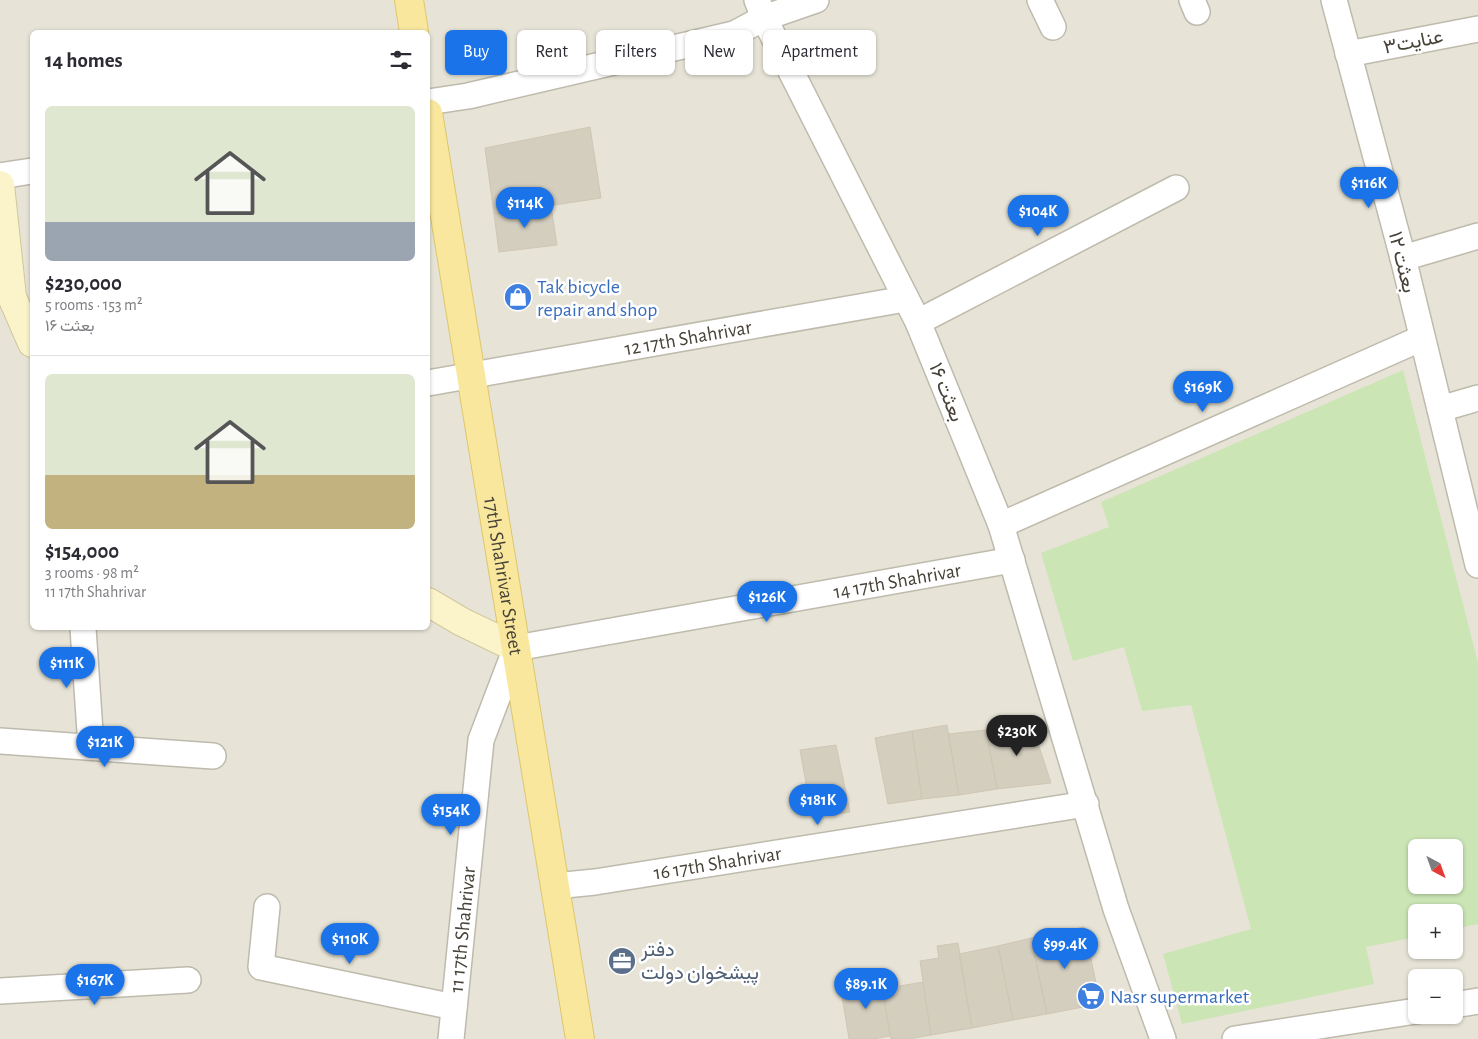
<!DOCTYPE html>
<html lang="en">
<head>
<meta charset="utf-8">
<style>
  body { margin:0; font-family:"Alegreya Sans",Vazirmatn,sans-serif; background:#f7f7f7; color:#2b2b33; height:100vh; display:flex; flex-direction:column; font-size:19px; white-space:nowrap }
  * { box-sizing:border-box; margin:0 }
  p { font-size:16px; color:#7c7c81 }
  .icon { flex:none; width:28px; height:28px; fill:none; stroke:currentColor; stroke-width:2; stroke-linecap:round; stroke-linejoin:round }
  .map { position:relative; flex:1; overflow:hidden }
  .panel { position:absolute; left:30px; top:30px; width:400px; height:600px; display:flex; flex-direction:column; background:#fff; border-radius:8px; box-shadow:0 1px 4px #0004 }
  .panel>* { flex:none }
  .top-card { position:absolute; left:445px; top:30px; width:475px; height:45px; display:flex; gap:10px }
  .needle { width:32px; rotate:139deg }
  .fabs { position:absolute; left:1408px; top:839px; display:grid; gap:10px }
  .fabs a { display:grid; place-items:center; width:55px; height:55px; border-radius:8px; background:#fff; box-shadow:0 1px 4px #0004; font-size:25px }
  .price { position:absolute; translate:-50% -42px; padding:0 11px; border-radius:18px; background:#1a73e8; color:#fff; font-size:16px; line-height:32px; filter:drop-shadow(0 1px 2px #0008) }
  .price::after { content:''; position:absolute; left:50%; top:30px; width:15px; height:11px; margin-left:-8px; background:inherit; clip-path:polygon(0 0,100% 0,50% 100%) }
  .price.selected { background:#222; color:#fff }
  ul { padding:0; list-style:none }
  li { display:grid; align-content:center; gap:10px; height:265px; padding:0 15px }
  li+li { border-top:1px solid #e1e1e2 }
  li span { display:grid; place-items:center; height:155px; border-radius:8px; color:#555 }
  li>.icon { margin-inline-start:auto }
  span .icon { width:90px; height:90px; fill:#fffc; stroke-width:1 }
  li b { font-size:21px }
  h2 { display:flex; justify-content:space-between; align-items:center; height:60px; padding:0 15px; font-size:21px }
  .tag { padding:0 18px; border-radius:8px; background:#fff; box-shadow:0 1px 4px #0004; font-size:18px; line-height:45px }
  .tag.selected { background:#1a73e8; color:#fff }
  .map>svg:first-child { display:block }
  .residential { fill:#e7e4d7; fill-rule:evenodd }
  .green { fill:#cbe5b4; fill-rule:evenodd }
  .building { fill:#d4cebf; stroke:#cfc6b3 }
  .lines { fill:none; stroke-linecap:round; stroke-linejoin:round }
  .street-casing { stroke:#bebaac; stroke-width:28 }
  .secondary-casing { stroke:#d0c79b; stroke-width:30 }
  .primary-casing { stroke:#ddc66d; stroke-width:30 }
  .street { stroke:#fff; stroke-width:25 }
  .secondary { stroke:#fbf4cb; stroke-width:28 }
  .primary { stroke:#f8e79d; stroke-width:28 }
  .labels { text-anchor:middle; stroke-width:5; stroke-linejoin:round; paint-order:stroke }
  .street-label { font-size:20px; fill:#474238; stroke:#fff }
  .shop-label { font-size:20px; fill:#366cbe; stroke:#fff; text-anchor:start }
  .service-label { font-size:20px; fill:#4e5e75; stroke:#fff; text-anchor:start }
</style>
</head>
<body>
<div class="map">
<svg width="1478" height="1039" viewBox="0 0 1478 1039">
  <rect width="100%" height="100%" fill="#f3f1e9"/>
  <path class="residential" d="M0 0H1478V1039H0ZM32 32H428V628H32ZM1416 848H1454V885H1416ZM1416 912H1454V950H1416ZM1416 978H1454V1015H1416Z"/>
  <path class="green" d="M1403 370 1478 663V924L1454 929V912H1416V937L1366 947 1374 984 1182 1024 1163 954 1251 929 1191 705 1142 711 1124 647 1073 661 1041 553 1109 527 1101 502ZM1416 848H1454V885H1416Z"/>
  <path class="building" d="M590 127 601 198 494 214 485 148Z
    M551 206 557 245 499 252 494 214Z
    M1031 722 1051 783 997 789 986 730Z
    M947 725 959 795 922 799 912 731Z
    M986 730 997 789 959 795 948 734Z
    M912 731 922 799 888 804 875 738Z
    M836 745 850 812 812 817 800 750Z
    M1084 927 1098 992 1096 999 1088 1006 1047 1014 1031 938Z
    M1031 938 1047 1014 1013 1020 998 946Z
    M958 943 972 1028 931 1035 920 961 939 958 937 946Z
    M998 946 1013 1020 972 1028 959 954Z
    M880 974 890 1036 873 1039H849L841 990 863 986 862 977Z
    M923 982 931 1035 909 1039H891L884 997 896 995 900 986Z"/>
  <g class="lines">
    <defs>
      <g id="street">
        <path d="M757 0 764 18 918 322 1001 525 1116 909 1163 1039"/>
        <path d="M1040 0 1053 27"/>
        <path d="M1192 0 1197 12"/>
        <path d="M1334 0 1403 258 1478 565"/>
        <path d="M1348 54 1478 29"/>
        <path d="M428 102 468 96 734 34 764 18 816 0"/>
        <path d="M0 176 32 171"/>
        <path d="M1403 258 1478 236"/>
        <path d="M918 322 1176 188"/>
        <path id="s1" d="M428 383 905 299"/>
        <path d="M1440 409 1478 398"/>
        <path d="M1001 525 1422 338"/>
        <path d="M83 628 91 747"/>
        <path d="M0 741 213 756"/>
        <path id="s2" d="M555 886 595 882 1086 804"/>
        <path d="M267 907 261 967 454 1007"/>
        <path d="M0 991 188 980"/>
        <path d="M1454 1005 1478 1001"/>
        <path id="s3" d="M451 1039 481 740 516 648 1012 560"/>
        <path d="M1235 1039 1416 1011"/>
      </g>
      <path id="secondary" d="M0 185 12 297 32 343
        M428 602 462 622 516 648"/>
      <g id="primary">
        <path d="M409 0 414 32"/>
        <path id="s4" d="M428 113 580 1039"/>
      </g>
    </defs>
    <use href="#street" class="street-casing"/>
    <use href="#secondary" class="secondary-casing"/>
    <use href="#primary" class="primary-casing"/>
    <use href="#street" class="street"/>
    <use href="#secondary" class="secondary"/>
    <use href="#primary" class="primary"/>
  </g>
  <defs>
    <symbol id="shop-disc" viewBox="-11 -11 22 22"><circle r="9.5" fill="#3f7fe0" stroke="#fff"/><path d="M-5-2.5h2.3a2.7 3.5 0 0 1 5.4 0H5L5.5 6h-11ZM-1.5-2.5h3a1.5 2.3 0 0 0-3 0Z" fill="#fff"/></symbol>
    <symbol id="office-disc" viewBox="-11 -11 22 22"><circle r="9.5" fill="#5c6f8a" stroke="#fff"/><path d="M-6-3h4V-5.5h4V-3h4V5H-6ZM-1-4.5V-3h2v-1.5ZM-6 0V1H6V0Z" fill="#fff"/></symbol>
    <symbol id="supermarket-disc" viewBox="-11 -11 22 22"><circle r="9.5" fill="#3f7fe0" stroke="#fff"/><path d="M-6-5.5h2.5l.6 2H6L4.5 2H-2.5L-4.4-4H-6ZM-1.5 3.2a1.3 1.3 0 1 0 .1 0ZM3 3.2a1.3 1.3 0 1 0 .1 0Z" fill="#fff"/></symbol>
  </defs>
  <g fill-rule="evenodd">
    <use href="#shop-disc" x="502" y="281" width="32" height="32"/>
    <use href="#office-disc" x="606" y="945" width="32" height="32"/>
    <use href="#supermarket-disc" x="1075" y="980" width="32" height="32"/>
  </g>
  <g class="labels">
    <g class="street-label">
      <text transform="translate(1413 41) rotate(-11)" y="7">عنایت۳</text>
      <text transform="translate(1403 262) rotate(76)" y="7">بعثت ۱۲</text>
      <text dy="7" stroke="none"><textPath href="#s1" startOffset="264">12 17th Shahrivar</textPath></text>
      <text transform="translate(947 392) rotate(68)" y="7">بعثت ۱۶</text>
      <text dy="7" stroke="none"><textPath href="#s4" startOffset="469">17th Shahrivar Street</textPath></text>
      <text dy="7" stroke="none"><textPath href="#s3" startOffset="786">14 17th Shahrivar</textPath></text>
      <text dy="7" stroke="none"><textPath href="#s2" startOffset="164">16 17th Shahrivar</textPath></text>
      <text dy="7" stroke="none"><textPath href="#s3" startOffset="110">11 17th Shahrivar</textPath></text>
    </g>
    <g class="shop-label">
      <text x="537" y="293">Tak bicycle<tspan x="537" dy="23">repair and shop</tspan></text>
      <text x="1110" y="1003">Nasr supermarket</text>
    </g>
    <g class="service-label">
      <text x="641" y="956">دفتر<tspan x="641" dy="23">پیشخوان دولت</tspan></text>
    </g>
  </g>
</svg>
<div class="fabs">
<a><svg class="needle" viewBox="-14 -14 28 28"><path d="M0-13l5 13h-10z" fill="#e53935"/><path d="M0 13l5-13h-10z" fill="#7c7c81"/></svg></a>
<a>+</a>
<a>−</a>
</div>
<b class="price" style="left:1369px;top:209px">$116K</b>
<b class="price" style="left:525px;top:229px">$114K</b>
<b class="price" style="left:1038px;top:237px">$104K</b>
<b class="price" style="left:1203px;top:413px">$169K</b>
<b class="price" style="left:767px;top:623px">$126K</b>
<b class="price" style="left:67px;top:689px">$111K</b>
<b class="price selected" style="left:1017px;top:757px">$230K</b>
<b class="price" style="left:105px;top:768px">$121K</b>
<b class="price" style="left:818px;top:826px">$181K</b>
<b class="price" style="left:451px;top:836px">$154K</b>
<b class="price" style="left:350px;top:965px">$110K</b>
<b class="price" style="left:1065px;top:970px">$99.4K</b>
<b class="price" style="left:95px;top:1006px">$167K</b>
<b class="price" style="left:866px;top:1010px">$89.1K</b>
<div class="top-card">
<a class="tag selected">Buy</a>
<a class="tag">Rent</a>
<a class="tag">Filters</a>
<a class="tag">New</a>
<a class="tag">Apartment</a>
</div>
<section class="panel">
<h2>14 homes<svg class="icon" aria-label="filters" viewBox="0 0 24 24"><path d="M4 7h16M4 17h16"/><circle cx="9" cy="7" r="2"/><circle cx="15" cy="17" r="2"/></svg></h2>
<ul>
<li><span style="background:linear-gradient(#dfe7d0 75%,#9aa5b1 0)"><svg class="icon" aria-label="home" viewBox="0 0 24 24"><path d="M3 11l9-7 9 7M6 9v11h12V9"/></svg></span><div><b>$230,000</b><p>5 rooms · 153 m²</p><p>بعثت ۱۶</p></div></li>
<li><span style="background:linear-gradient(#dfe7d0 65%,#c2b280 0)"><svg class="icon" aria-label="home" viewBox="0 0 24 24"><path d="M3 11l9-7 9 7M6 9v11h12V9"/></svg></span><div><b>$154,000</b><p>3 rooms · 98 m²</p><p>11 17th Shahrivar</p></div></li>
</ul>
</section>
</div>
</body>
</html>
